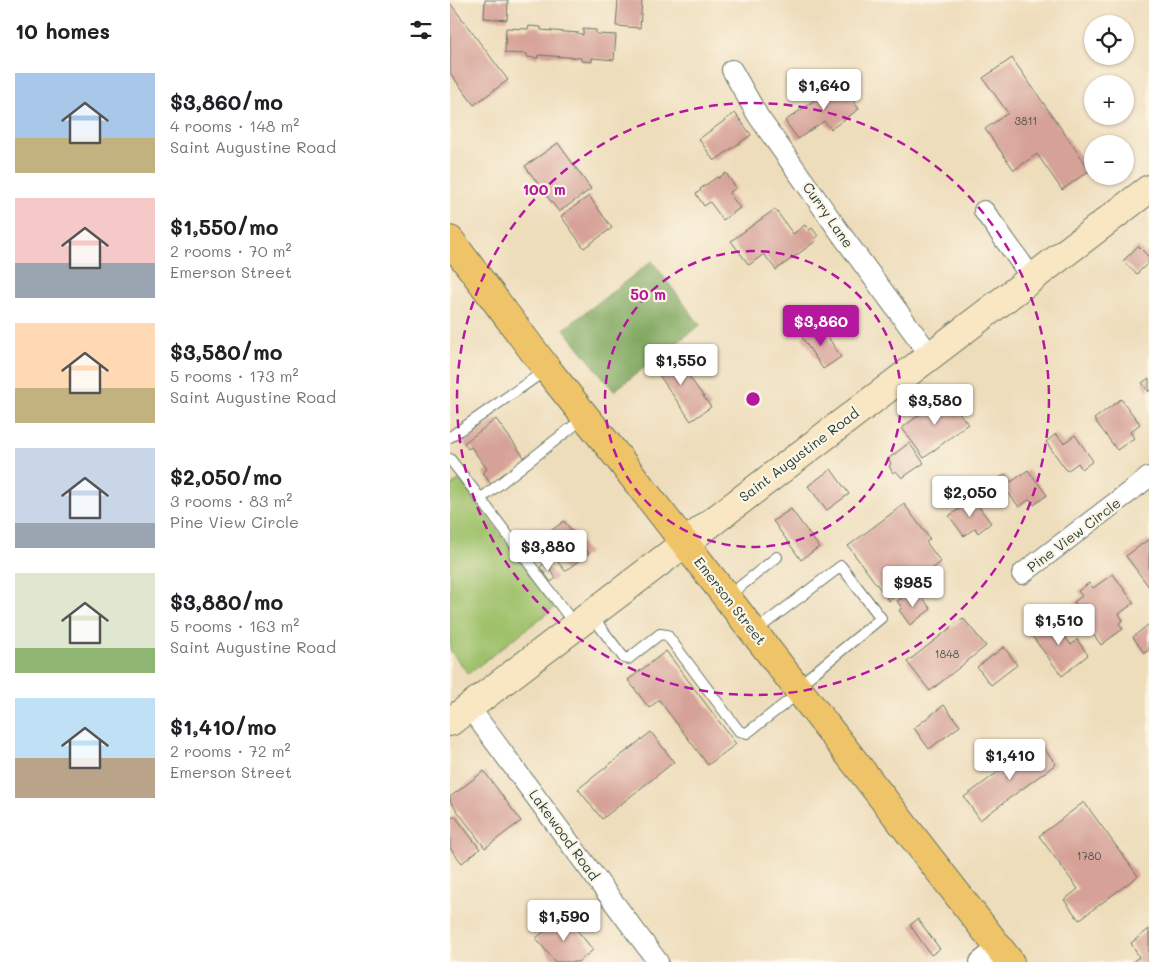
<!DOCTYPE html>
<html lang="en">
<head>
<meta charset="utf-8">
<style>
  body { margin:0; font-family:Mali,sans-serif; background:#f6f6f6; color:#202124; height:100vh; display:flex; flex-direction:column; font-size:19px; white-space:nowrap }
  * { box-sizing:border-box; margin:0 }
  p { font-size:16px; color:#757577 }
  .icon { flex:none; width:28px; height:28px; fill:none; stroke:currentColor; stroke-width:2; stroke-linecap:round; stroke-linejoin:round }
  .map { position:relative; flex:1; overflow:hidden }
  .details { display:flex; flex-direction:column; background:#fff; width:450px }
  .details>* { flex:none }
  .fabs { position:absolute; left:634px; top:15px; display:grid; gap:10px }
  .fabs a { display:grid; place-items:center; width:50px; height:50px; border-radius:50%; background:#fff; box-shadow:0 1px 4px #0004; font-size:25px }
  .price { position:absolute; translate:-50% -42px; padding:0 11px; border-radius:5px; background:#fff; color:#222; font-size:16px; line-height:32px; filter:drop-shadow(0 1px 2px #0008) }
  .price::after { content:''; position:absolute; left:50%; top:30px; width:15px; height:11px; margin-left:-8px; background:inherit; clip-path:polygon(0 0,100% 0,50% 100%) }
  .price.selected { background:#b5179e; color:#fff }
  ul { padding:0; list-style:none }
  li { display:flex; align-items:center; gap:15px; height:125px; padding:0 15px }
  li span { display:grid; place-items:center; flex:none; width:140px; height:100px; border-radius:0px; color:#555 }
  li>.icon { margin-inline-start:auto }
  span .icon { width:60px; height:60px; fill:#fffc; stroke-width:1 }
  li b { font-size:21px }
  h2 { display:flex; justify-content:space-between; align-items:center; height:60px; padding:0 15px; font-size:21px }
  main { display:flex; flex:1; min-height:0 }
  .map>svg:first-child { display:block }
  .green { fill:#9fc16b; stroke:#5f7f50 }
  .forest { fill:#7fa75f; stroke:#4f724a }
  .building { fill:#d6a197 }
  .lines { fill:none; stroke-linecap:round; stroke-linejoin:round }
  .lane-casing { stroke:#677563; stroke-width:12 }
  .street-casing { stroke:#677563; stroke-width:22 }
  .secondary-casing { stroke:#677563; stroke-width:30 }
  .primary-casing { stroke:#677563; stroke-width:30 }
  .lane { stroke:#fff; stroke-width:10 }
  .street { stroke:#fff; stroke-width:20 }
  .secondary { stroke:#f9e7c3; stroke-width:28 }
  .primary { stroke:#efc469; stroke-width:28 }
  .ring { fill:none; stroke:#b5179e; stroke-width:2.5; stroke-dasharray:9 6 }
  .labels { text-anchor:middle; stroke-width:4.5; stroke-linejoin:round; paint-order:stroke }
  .number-label { font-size:11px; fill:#4d564d }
  .street-label { font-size:14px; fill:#1f3d34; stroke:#fcf5e5 }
  .centre { fill:#b5179e; stroke:#fcf5e5; stroke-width:2.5 }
  .ring-label { font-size:15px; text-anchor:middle; font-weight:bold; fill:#b5179e; stroke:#fcf5e5; stroke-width:4.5; stroke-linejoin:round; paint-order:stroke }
</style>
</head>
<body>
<main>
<section class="details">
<h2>10 homes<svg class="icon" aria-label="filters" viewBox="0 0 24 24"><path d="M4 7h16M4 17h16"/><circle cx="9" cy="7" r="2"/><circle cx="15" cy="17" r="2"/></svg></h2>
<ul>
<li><span style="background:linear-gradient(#a9c7e8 65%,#c2b280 0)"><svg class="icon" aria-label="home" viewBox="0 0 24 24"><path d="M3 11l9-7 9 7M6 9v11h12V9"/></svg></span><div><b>$3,860/mo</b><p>4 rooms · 148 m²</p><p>Saint Augustine Road</p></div></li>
<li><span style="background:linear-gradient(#f6c9c9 65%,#9aa5b1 0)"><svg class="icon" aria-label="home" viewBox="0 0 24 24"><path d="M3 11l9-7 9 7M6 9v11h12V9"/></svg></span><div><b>$1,550/mo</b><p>2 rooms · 70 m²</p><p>Emerson Street</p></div></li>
<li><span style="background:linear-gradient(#ffd9b3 65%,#c2b280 0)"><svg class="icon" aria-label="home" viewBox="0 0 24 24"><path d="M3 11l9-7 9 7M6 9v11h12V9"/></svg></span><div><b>$3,580/mo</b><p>5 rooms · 173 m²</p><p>Saint Augustine Road</p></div></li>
<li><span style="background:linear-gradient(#c9d6e8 75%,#9aa5b1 0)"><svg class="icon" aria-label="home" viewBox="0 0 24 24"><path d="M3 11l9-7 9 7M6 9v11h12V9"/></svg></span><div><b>$2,050/mo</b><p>3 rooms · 83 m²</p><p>Pine View Circle</p></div></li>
<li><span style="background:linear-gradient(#dfe7d0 75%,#8fb573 0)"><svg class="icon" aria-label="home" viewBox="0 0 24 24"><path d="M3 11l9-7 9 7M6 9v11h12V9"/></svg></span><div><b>$3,880/mo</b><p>5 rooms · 163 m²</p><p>Saint Augustine Road</p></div></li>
<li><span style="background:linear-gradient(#bfe0f5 60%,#b9a48a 0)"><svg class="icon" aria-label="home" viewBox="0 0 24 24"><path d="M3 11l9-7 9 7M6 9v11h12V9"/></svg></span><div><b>$1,410/mo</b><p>2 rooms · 72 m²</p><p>Emerson Street</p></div></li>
</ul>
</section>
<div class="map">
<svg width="699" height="962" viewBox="0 0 699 962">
  <rect width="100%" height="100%" fill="#fcf5e5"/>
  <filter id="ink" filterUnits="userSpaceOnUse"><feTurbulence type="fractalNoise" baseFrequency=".02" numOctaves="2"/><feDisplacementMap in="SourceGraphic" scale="10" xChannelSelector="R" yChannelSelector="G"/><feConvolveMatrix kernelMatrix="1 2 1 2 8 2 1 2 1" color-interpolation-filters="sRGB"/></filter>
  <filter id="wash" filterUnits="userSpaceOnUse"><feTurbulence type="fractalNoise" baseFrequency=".0096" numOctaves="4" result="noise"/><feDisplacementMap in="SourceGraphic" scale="20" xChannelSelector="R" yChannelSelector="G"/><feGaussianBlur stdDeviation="1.12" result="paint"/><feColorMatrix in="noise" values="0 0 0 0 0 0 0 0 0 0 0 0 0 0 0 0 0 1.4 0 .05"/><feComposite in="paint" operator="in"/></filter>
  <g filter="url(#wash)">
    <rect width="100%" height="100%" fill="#edb"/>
    <path class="green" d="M10 479 104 608 18 674 0 650V487Z"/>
    <path class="forest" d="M202 261 250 325 164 391 114 329Z"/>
    <g id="blocks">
      <path class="building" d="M35 0H58L57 20 34 18Z
        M168 0H192L190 28 166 26Z
        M0 3 58 80 24 105 0 73Z
        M79 26 91 27V30L129 33 130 34 133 35V29L146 30V34L166 35 164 60 142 58V62L131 61V58L88 55V58L77 57V54L55 53 56 28 78 29Z
        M562 58 640 170 612 190 587 154 564 170 535 129 558 113 533 78Z
        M390 82 409 109 381 129 374 121 348 139 335 121Z
        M285 113 301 135 264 161 249 139Z
        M108 143 141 189 109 212 75 166Z
        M276 173 286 188 279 193 290 208 273 220 260 202 254 206 246 194 251 190 250 189 267 177 268 178Z
        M139 196 162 228 134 248 111 216Z
        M325 209 343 234 355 225 359 230 362 228 368 236 365 238 366 241 326 270 314 254 299 265 281 241Z
        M688 246 699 257V262L687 274 673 261Z
        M370 325 391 357 373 369 352 337Z
        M221 351 261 407 241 421 202 365Z
        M699 378V392L692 383Z
        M495 395 518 424 474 458 452 428Z
        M671 399 690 424 680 432 684 438 667 450 644 419Z
        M46 419 76 460 41 485 33 472 37 469 21 447 18 449 14 443Z
        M606 434 614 443 625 435 643 461 632 469 628 463 617 471 596 442Z
        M459 443 474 463 452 478 446 471 443 473 439 466 441 464 438 459Z
        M381 469 399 494 377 510 358 486Z
        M578 470 597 495 584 505 580 499 569 507 548 479 555 474 561 482Z
        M523 499 541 523 528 533 525 528 514 536 499 516Z
        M454 504 480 539 476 542 491 562 439 601 398 546Z
        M341 509 369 547 351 560 323 521Z
        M114 521 139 553 115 571 90 539Z
        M699 539V587L676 556Z
        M95 563 106 578 101 582 90 567Z
        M663 574 684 603 669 614 673 620 669 623 673 629 651 645 634 622 638 620 624 602 632 596 628 591 639 583 643 588Z
        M459 593 464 599 470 595 481 609 460 625 449 610 452 608 447 601Z
        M609 616 618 628 612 633 621 645 627 640 638 655 612 676 582 636Z
        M513 618 536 646 480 691 457 662Z
        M699 624V650L694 653 683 637Z
        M554 647 567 665 541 685 527 667Z
        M216 651 286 744 258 765 209 700 199 708 178 680Z
        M494 705 510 726 479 749 464 728Z
        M201 732 224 762 152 819 128 789Z
        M589 742 606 764 530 820 514 797Z
        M34 771 71 821 35 848 0 801V797Z
        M634 802 688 876 629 920 614 900 628 889 589 836Z
        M5 816 30 849 12 863 0 848V819Z
        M115 915 143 950 128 962H105L86 938Z
        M468 919 490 949 481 955 460 925Z
        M699 929V962H682L689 957 681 943Z"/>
    </g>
  </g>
  <g filter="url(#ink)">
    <use href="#blocks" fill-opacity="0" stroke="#677563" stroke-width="1"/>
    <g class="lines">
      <defs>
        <path id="lane" d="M0 437 96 370
          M0 459 30 498 37 494 135 417
          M30 498 125 625
          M277 597 327 557
          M141 615 174 658 178 659 210 634 217 635 289 731 297 733 350 692
          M304 632 391 566 431 618 348 686"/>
        <path id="street" d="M282 70 308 116 394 238 480 355
          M534 211 582 278
          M572 574 699 477
          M19 707 208 962
          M530 962 549 947"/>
        <path id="secondary" d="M0 722 699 189"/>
        <path id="primary" d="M0 240 97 369 167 456 560 962"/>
      </defs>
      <use href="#lane" class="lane-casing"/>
      <use href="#street" class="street-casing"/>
      <use href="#secondary" class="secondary-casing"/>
      <use href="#primary" class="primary-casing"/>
      <use href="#lane" class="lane"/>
      <use href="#street" class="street"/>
      <use href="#secondary" class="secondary"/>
      <use href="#primary" class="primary"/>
    </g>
  </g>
  <g class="ring">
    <circle cx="303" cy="399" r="148"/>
    <circle cx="303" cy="399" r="296"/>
  </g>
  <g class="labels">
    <g class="number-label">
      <text x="576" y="125">3811</text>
      <text x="497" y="658">1848</text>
      <text x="639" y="860">1780</text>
    </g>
    <g class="street-label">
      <text transform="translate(378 215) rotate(55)" y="5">Curry Lane</text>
      <text transform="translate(349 455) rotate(-37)" y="5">Saint Augustine Road</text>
      <text transform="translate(624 535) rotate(-37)" y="5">Pine View Circle</text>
      <text transform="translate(280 601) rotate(52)" y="5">Emerson Street</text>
      <text transform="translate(114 835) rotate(54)" y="5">Lakewood Road</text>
    </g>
  </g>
  <circle cx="303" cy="399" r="8" class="centre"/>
  <g class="ring-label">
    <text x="94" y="195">100 m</text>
    <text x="198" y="300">50 m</text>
  </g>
</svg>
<div class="fabs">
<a><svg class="icon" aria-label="locate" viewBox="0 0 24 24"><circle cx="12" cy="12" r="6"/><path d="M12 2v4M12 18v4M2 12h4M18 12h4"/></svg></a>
<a>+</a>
<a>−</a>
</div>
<b class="price" style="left:374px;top:111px">$1,640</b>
<b class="price selected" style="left:371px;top:347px">$3,860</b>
<b class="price" style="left:231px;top:386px">$1,550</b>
<b class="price" style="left:485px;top:426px">$3,580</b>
<b class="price" style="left:520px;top:518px">$2,050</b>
<b class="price" style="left:98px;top:572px">$3,880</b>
<b class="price" style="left:463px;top:608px">$985</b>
<b class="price" style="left:609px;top:646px">$1,510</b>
<b class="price" style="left:560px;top:781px">$1,410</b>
<b class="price" style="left:114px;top:942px">$1,590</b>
</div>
</main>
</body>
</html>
